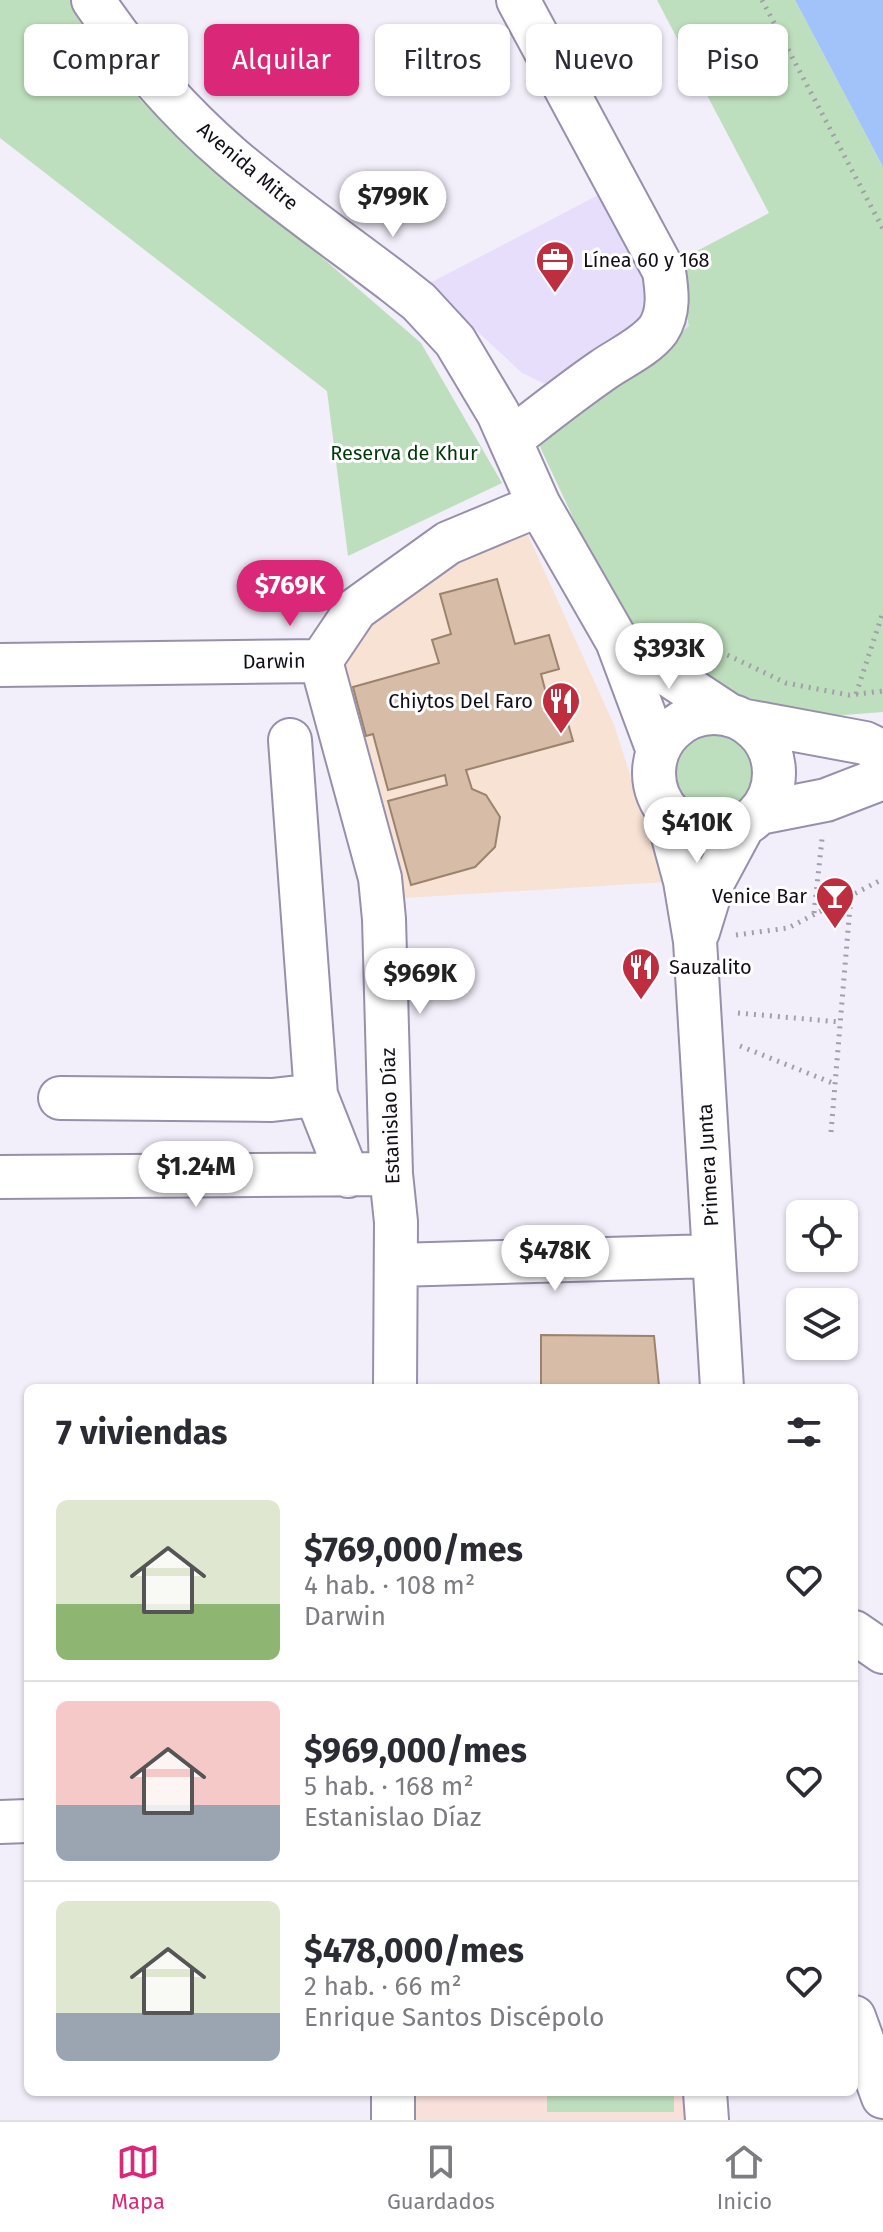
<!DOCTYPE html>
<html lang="es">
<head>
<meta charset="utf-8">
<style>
  body { margin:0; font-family:"Fira Sans",sans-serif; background:#f2f2f3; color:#2b2b33; height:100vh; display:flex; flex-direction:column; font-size:30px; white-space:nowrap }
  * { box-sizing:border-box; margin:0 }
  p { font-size:26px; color:#7c7c81 }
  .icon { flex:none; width:44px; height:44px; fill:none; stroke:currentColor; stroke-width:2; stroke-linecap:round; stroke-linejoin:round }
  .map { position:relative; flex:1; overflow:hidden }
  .details { position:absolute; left:24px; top:1384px; width:834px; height:712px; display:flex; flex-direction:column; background:#fff; border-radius:12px; box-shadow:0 2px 6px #0004 }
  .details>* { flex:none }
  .guide { position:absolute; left:24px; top:24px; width:836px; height:72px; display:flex; gap:16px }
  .controls { position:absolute; left:786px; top:1200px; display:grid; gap:16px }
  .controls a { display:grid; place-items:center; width:72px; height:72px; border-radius:12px; background:#fff; box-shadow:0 2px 6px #0004; font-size:40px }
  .price { position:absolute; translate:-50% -68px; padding:0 18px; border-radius:28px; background:#fff; color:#222; font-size:26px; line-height:52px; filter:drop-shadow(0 2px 4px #0008) }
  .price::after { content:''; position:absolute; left:50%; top:48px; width:24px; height:18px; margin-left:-12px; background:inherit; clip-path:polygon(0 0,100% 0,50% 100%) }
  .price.active { background:#db2777; color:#fff }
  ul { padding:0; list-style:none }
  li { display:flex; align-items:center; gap:24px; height:200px; padding:0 32px }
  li+li { border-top:2px solid #e1e1e2 }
  li span { display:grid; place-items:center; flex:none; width:224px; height:160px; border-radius:12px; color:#555 }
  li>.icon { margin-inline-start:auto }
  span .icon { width:96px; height:96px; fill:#fffc; stroke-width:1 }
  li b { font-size:34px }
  h2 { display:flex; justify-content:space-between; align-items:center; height:96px; padding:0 32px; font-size:34px }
  .chip { padding:0 28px; border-radius:12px; background:#fff; box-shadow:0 2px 6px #0004; font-size:28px; line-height:72px }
  .chip.active { background:#db2777; color:#fff }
  .menu { display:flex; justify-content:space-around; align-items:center; height:112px; border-top:2px solid #e1e1e2; background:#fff; font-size:22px; color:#7c7c81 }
  .menu a { display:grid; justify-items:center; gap:4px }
  .menu .active { color:#db2777 }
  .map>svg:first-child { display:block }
  .commercial { fill:#f7e2d4 }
  .built { fill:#e7defc }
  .education { fill:#fae0da }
  .green { fill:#bedfbd }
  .water { fill:#a1c3fa }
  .building { fill:#d7bda7; stroke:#9b836e; stroke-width:2 }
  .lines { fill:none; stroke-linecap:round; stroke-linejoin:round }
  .minor-casing { stroke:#988fab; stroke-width:46 }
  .path { stroke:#a39faa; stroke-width:5; stroke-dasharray:2 6; stroke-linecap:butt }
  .minor { stroke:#fff; stroke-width:42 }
  .labels { text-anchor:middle; stroke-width:6; stroke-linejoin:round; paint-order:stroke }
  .street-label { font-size:20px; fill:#120e18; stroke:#fefefe }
  .poi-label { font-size:20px; fill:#120e18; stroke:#fefefe; text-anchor:start }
  .park-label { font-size:20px; fill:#013808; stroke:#fefefe }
</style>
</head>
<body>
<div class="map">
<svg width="883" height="2120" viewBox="0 0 883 2120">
  <rect width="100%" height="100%" fill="#f2eefa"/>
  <path class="commercial" d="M527 533 614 725 665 882 405 898 338 647 412 580Z"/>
  <path class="built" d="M606 191 690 326 610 391 577 399 522 373 450 306 430 283Z"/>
  <path class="education" d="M406 2092H692L695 2120H406Z"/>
  <path class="green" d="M0 0H70L141 101 421 343 502 483 348 556 327 391 0 138Z
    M657 0H795L883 167V712L806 718 732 692 634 626 606 588 533 432 577 399 610 391 689 326 674 263 769 213Z
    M671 772a43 43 0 1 1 86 0a43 43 0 1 1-86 0Z
    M547 2092H674V2112H547Z"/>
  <path class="water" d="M795 0H883V167Z"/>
  <path class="building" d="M497 579 515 644 549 635 559 669 541 674 552 716 565 713 573 741 466 770 472 789 486 795 500 817 495 847 475 867 411 885 388 801 447 785 445 775 388 790 373 734 366 736 353 687 439 663 432 640 451 634 440 594Z
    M541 1335 654 1336 659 1386 541 1387Z
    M659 1386V1388H541V1387Z"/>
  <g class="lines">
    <defs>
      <path id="minor" d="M93 0C132 58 177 110 230 156 282 201 340 241 395 283L419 302 455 341 498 413 539 505 617 641 658 751
        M510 440C541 416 571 392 603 370 620 358 645 347 658 330 670 312 667 291 664 271L518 0
        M617 641 726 713
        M321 661 380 878 384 919 391 1174 396 1222 395 1388
        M0 665 321 661 356 609 448 543 539 505
        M654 773a60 60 0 1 1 120 0a60 60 0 1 1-120 0Z
        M746 721 865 743 883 752
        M290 740 316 1095
        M666 811 685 881 695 941 722 1388
        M760 813 826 800 883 778
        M698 932 714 880 743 826
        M60 1098 272 1100 316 1095 348 1176
        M0 1177 391 1174
        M396 1265 713 1256
        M854 1632 883 1652
        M0 1822 28 1821
        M854 2017 883 2097
        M705 2092 707 2120
        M393 2120V2092"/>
    </defs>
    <use href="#minor" class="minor-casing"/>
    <path class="path" d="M762 0 883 229
      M674 634 683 627 719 651 786 683 849 695 883 691
      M856 694 883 612
      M814 913 822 839
      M736 935 788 928 883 879
      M738 1013 840 1022
      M740 1046 835 1084
      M831 1132 851 895"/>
    <use href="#minor" class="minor"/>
  </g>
  <defs>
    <symbol id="office-pin" viewBox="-11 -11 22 30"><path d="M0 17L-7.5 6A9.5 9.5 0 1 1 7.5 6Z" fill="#be2e3f" stroke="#fefefe"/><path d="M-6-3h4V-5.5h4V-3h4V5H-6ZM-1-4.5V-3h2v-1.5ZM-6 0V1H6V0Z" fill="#fff"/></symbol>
    <symbol id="restaurant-pin" viewBox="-11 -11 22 30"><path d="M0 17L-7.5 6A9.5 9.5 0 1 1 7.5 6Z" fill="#be2e3f" stroke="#fefefe"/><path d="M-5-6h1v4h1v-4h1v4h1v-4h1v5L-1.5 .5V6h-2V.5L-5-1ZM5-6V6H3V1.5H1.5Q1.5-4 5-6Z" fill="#fff"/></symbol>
    <symbol id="bar-pin" viewBox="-11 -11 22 30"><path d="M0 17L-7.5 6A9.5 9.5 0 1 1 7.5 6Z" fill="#be2e3f" stroke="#fefefe"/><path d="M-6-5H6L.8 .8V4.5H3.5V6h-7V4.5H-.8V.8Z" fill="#fff"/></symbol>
  </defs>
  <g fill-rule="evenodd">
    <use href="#office-pin" x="533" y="238" width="44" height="60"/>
    <use href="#restaurant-pin" x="539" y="679" width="44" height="60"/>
    <use href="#bar-pin" x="813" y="874" width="44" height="60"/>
    <use href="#restaurant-pin" x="619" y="945" width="44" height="60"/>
  </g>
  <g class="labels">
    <g class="street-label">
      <text transform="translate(248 166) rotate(40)" y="7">Avenida Mitre</text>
      <text transform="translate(274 661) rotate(-1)" y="7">Darwin</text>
      <text transform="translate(390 1116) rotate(-92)" y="7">Estanislao Díaz</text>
      <text transform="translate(708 1165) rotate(-93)" y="7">Primera Junta</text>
    </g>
    <g class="poi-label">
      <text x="583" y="267">Línea 60 y 168</text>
      <text x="533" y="708" text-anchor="end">Chiytos Del Faro</text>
      <text x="807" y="903" text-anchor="end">Venice Bar</text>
      <text x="669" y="974">Sauzalito</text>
    </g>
    <g class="park-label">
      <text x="404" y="460">Reserva de Khur</text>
    </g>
  </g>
</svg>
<div class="controls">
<a><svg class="icon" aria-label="locate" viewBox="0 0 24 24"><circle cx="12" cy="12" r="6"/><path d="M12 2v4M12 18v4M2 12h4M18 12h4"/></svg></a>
<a><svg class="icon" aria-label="layers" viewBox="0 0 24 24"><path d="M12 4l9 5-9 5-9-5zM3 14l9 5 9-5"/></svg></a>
</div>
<b class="price" style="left:393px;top:239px">$799K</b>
<b class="price active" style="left:290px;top:628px">$769K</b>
<b class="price" style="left:669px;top:691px">$393K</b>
<b class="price" style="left:697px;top:865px">$410K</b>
<b class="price" style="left:420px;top:1016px">$969K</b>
<b class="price" style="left:196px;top:1209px">$1.24M</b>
<b class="price" style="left:555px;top:1293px">$478K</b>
<div class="guide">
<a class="chip">Comprar</a>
<a class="chip active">Alquilar</a>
<a class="chip">Filtros</a>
<a class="chip">Nuevo</a>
<a class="chip">Piso</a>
</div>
<section class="details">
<h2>7 viviendas<svg class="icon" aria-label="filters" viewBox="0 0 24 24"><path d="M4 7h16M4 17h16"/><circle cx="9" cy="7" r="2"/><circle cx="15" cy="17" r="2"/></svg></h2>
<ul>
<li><span style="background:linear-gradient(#dfe7d0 65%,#8fb573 0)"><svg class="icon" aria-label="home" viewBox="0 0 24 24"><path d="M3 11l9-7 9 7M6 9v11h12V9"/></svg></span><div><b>$769,000/mes</b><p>4 hab. · 108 m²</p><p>Darwin</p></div><svg class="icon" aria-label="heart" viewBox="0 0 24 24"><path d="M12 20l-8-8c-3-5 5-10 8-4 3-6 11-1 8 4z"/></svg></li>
<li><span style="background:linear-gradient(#f6c9c9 65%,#9aa5b1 0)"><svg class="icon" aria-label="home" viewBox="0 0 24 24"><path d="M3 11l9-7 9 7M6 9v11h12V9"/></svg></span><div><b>$969,000/mes</b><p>5 hab. · 168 m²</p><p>Estanislao Díaz</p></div><svg class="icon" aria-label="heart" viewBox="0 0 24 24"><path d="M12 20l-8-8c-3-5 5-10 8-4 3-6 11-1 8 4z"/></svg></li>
<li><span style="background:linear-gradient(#dfe7d0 70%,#9aa5b1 0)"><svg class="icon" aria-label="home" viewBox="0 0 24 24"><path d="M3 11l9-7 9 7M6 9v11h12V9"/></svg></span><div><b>$478,000/mes</b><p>2 hab. · 66 m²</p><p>Enrique Santos Discépolo</p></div><svg class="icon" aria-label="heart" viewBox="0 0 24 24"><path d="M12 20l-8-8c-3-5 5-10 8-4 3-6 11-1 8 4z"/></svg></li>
</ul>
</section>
</div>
<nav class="menu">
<a class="active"><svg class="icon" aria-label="map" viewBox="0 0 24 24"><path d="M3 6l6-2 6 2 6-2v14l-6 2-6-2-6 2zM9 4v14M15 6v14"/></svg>Mapa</a>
<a><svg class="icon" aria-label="saved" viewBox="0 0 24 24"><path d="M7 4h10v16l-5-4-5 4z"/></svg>Guardados</a>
<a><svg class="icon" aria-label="home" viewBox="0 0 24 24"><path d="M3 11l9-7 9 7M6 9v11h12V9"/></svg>Inicio</a>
</nav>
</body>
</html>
